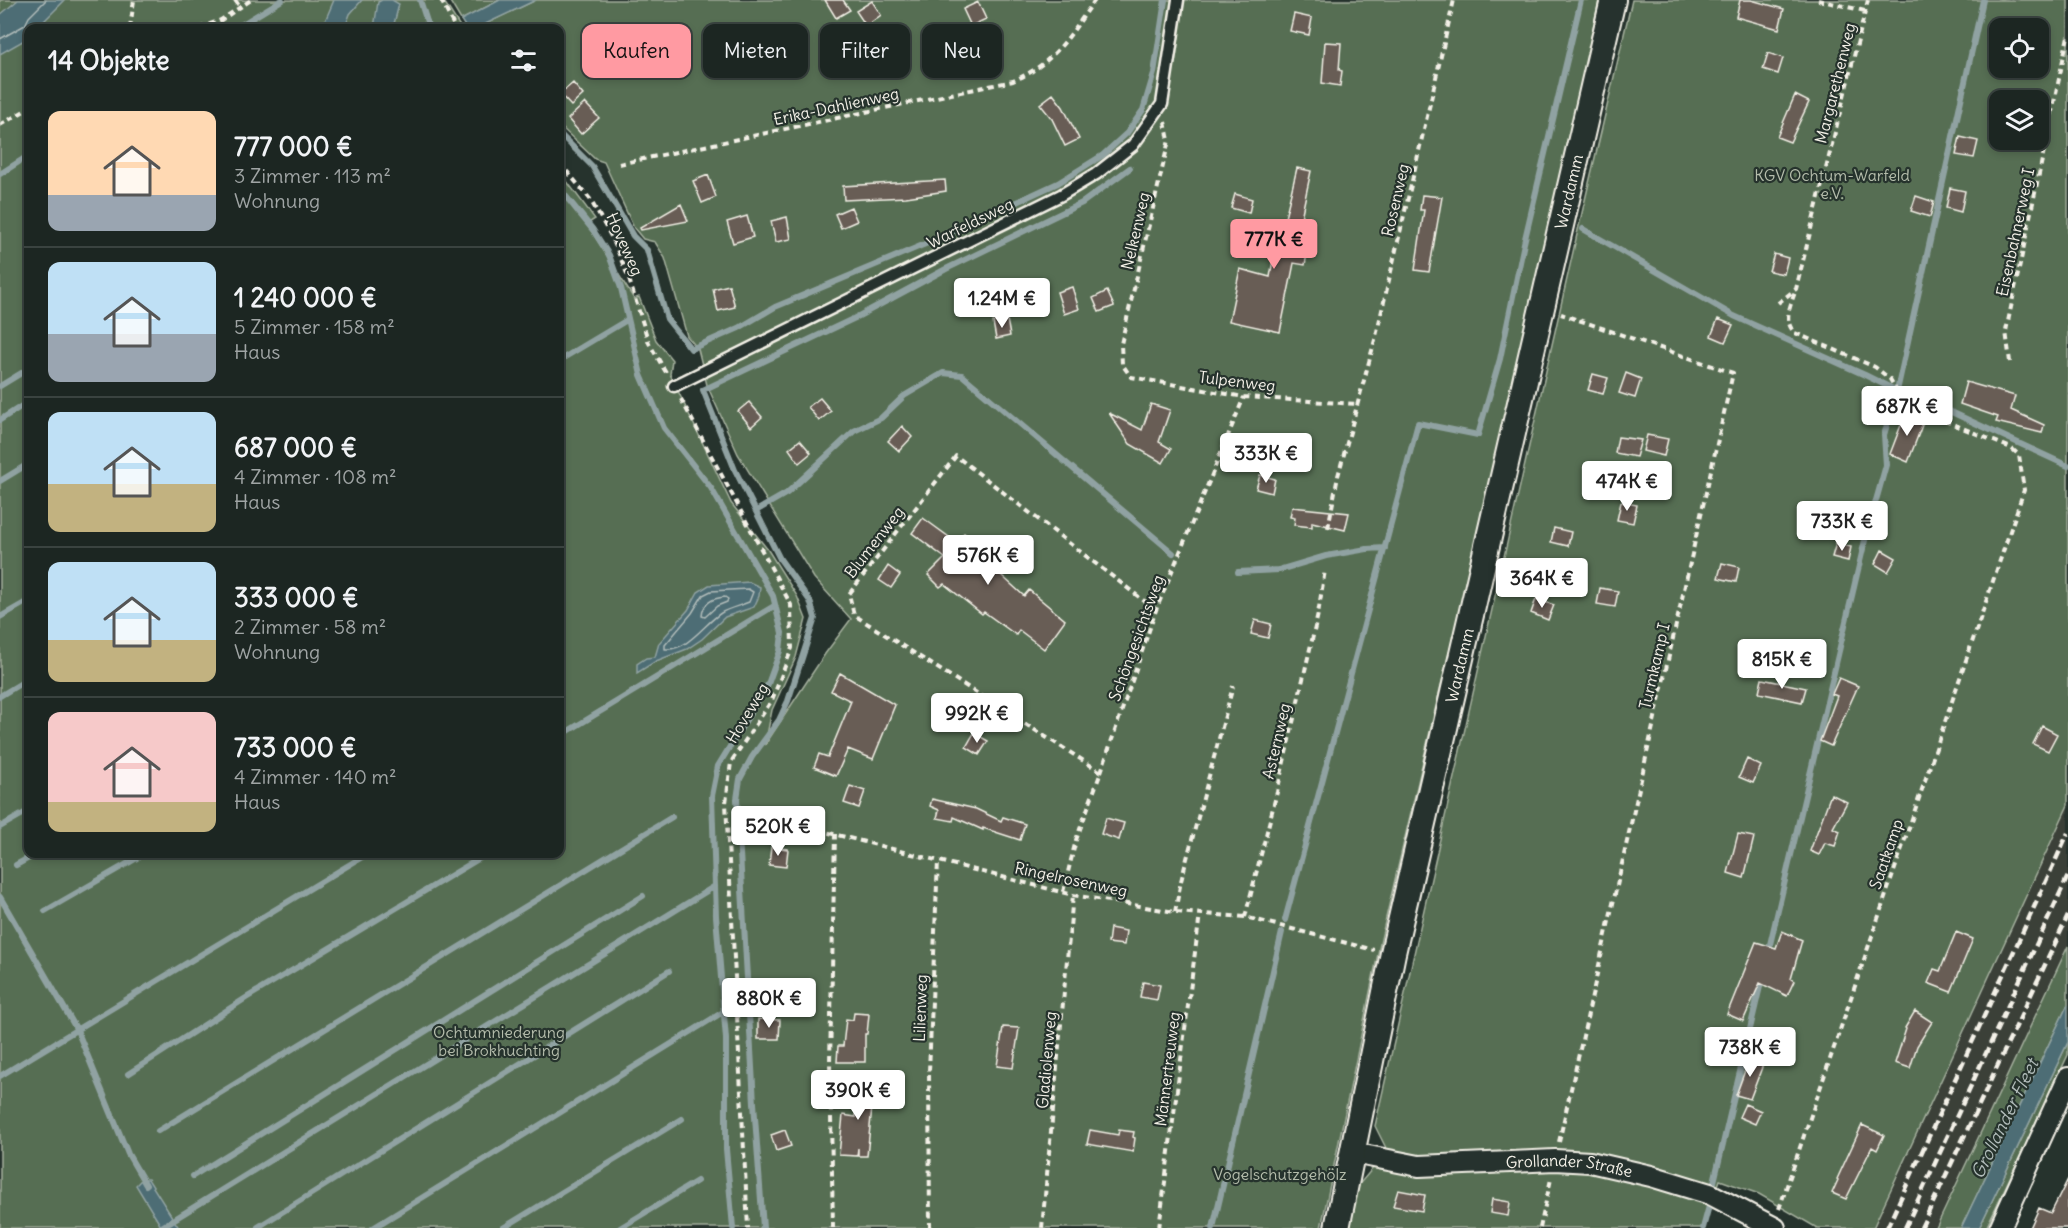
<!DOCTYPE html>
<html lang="de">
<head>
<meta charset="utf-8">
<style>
  body { margin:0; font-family:Delius,sans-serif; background:#29322f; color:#f1f3f6; height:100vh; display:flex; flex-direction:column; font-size:22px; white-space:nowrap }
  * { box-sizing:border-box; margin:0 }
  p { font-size:20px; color:#a0a5a5 }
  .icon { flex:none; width:33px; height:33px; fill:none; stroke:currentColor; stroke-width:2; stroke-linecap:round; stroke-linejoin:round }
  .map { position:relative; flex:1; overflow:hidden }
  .panel { position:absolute; left:24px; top:24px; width:540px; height:834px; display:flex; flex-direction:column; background:#1c2622; border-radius:12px; box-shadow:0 3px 9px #0003,0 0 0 2px #3a4340 }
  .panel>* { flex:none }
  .banner { position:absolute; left:582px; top:24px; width:570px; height:54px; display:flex; gap:12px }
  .fabs { position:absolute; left:1989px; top:18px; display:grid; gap:12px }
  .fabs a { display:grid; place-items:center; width:60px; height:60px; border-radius:12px; background:#1c2622; box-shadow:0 3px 9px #0003,0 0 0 2px #3a4340; font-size:30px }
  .price { position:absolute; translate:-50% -51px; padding:0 14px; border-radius:6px; background:#fff; color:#222; font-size:20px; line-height:39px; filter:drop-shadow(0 2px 3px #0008) }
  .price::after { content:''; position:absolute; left:50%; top:36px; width:18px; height:14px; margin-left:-9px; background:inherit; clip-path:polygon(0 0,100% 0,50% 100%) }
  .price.current { background:#ff9aa2; color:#111 }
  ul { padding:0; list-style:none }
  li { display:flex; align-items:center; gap:18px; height:150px; padding:0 24px }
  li+li { border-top:2px solid #3a4340 }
  li span { display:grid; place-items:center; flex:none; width:168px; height:120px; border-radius:12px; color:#555 }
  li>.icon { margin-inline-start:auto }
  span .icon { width:72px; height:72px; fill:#fffc; stroke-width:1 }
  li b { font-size:26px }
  h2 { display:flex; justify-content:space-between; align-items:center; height:72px; padding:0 24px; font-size:26px }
  .tag { padding:0 21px; border-radius:12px; background:#1c2622; box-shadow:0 3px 9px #0003,0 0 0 2px #3a4340; font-size:21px; line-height:54px }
  .tag.current { background:#ff9aa2; color:#111 }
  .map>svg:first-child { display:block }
  .built { fill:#3a4039 }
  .green { fill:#566e53; stroke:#a5b09e; stroke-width:1.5; fill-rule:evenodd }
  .water { fill:#4d6d74; stroke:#90a2a2; stroke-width:1.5 }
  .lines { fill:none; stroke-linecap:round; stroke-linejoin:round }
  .shore { stroke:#b1bcba; stroke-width:1.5 }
  .stream { stroke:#90a2a2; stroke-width:6 }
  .building { fill:#685d55; stroke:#f4f1e8; stroke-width:1.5 }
  .service-casing { stroke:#f4f1e8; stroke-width:15 }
  .minor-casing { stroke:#f4f1e8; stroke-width:24 }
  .tertiary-casing { stroke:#f4f1e8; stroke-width:28 }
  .path { stroke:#f4f1e8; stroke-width:4; stroke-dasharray:6 4.5; stroke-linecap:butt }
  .service { stroke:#26332d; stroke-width:10 }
  .minor { stroke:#26332d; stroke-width:20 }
  .tertiary { stroke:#26332d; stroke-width:24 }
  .rail { stroke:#f4f1e8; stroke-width:4.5; stroke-dasharray:9 4.5; stroke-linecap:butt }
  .labels { text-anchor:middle; stroke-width:4.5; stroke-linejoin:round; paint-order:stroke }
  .street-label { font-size:16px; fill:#f4f1e8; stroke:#26332d }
  .park-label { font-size:16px; fill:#b5bdac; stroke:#26332d }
  .water-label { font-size:18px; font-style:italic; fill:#b1bcba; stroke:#26332d }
</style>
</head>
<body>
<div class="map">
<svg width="2068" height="1228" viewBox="0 0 2068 1228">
  <rect width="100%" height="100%" fill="#26332d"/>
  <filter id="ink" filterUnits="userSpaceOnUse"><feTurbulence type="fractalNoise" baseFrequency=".0167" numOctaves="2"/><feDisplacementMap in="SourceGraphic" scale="12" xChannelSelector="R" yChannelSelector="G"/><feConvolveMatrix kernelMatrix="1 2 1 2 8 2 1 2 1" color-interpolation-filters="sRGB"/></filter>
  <g filter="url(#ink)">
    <path class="built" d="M2068 805V946L1936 1228H1873Z"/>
    <path class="green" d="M0 0H443L461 28H28V854H560V172L595 219 587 224 634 299 639 297 656 340 672 360 670 374 731 503 768 550 797 596 806 619 796 657 772 710 765 745 825 654 851 619 814 578 738 454 707 385 698 349 687 336 665 258 655 242 643 239 634 228 604 162 595 159 560 126V28H477L536 0H1599L1510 413 1439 693 1381 939 1321 1228H0Z
      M449 0H500L461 20Z
      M1632 0H2068V805L1873 1228H1817L1759 1194 1720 1180 1703 1228H1348L1356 1188 1373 1168 1385 1169 1388 1152 1375 1126 1578 230ZM2000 28H2038V68H2000ZM2000 100H2038V140H2000Z
      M2068 946V1004L1961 1228H1936Z
      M2068 1042V1055L1986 1228H1979Z"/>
    <path class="water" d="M18 0H65L37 28H28V38L0 54V15Z
      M334 0H362L350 14 345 28H322Z
      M382 0H392L399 4 393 28H374L378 2Z
      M500 0H536L477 28H466L461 20Z
      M749 582 760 587 759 596 754 607 725 617 702 639 687 649 656 661 637 673V664L646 658 655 657 659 643 688 610 698 592 709 585Z
      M2068 1004V1042L1979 1228H1961Z
      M142 1179H148L179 1228H162L136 1185Z"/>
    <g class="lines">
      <path class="shore" d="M0 39 25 25 29 17 46 0
        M748 589 753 592 749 602C740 606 729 608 721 613 704 624 688 651 665 649V645L692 613 703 595 711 591Z
        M725 597 728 599 727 602 717 606 705 617 702 616C703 603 712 598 725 597Z"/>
      <path class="stream" d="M420 0 429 28
        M236 28 282 0
        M560 134 592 166 633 236 647 250 667 319 691 349 739 328 775 307 923 245 1058 183 1103 155 1127 133 1143 110 1154 73 1165 0
        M0 174 28 156
        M560 189 593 230 609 255 621 288 641 375 664 428 711 488 773 596 782 633 780 651 768 684 718 766 712 796 716 916 726 1039V1149L733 1228
        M1583 229 1734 316 1865 375 1897 391 1921 398 2068 466
        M560 360 627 320
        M0 386 28 369
        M0 420 28 402
        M0 481 28 464
        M756 511 787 493 854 431 881 418 904 396 943 373 962 375 1173 553
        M1238 572 1279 570 1326 556 1367 549 1385 548
        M0 617 28 601
        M0 696 28 679
        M560 736 774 606
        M0 827 28 811
        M16 865 36 854
        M0 897 77 1030 128 1154 146 1185
        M45 911 144 854
        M1285 920 1418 423 1478 435 1500 359 1524 243 1581 0
        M1768 953 1866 536 1886 465 1884 435 1897 391 1983 0
        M128 1074 246 998 480 858
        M0 1076 367 854
        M158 1131 672 817
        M193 1176 643 896
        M1714 1182 1762 978
        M258 1227 669 971
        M160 1228 715 886
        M373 1228 723 1012
        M503 1228 682 1119
        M620 1228 697 1181
        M763 1228 754 1103 737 799 740 779 752 757 779 720 788 701 815 618 810 601 780 559 735 470 703 390 855 318 946 269 1082 203 1130 168
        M1213 1228 1282 932
        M1703 1228 1709 1206"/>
    </g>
    <path class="building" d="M825 0H843L850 10 836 18Z
      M1740 0H1751L1784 9 1779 29 1736 17Z
      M872 1 881 15 866 26 856 11Z
      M978 2 986 19 971 26 963 9Z
      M1294 14 1312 18 1309 35 1290 31Z
      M1325 42 1341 43 1339 70 1342 71 1340 86 1322 83Z
      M1768 53 1783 58 1778 74 1763 69Z
      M573 83 583 95 571 106 560 94Z
      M1053 94 1063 107 1079 139 1065 146 1052 119 1040 104Z
      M1795 95 1809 102 1790 142 1777 137Z
      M585 103 599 118 581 134 568 119Z
      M1960 137 1978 141 1974 158 1956 155Z
      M1297 168 1311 171 1295 246 1308 248 1305 265 1294 263 1280 332 1229 321 1240 269 1270 277 1276 242 1279 243Z
      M708 175 716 197 702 203 693 181Z
      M945 180 946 191 906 197 844 200 843 186Z
      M1950 188 1965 191 1961 212 1946 208Z
      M1235 194 1252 199 1249 213 1231 208Z
      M1422 195 1442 197 1429 272 1415 270 1424 210H1420Z
      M1916 196 1934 202 1930 217 1911 211Z
      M681 204 688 221 641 230 640 228Z
      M851 207 857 221 841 228 835 214Z
      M747 216 753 237 733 243 727 222Z
      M787 217 791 239 776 242 771 221Z
      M1774 254 1788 258 1784 274 1769 271Z
      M729 285 735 307 718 311 713 289Z
      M1072 287 1079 309 1064 314 1057 292Z
      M1107 291 1114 306 1099 312 1093 298Z
      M1007 319 1010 336 996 339 993 322Z
      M1718 319 1733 325 1725 342 1711 336Z
      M1626 373 1641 379 1635 398 1619 393Z
      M1593 374 1608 378 1603 394 1588 390Z
      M1966 382 2015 396 2011 410 2044 425 2042 433 1996 422 1998 417 1960 404Z
      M820 398 831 411 819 421 808 407Z
      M749 402 762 417 751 427 738 411Z
      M1151 404 1170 410 1159 442 1171 449 1163 463 1130 444 1109 413 1142 430Z
      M1906 412 1924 420 1908 462 1890 454Z
      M902 426 912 437 899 451 888 441Z
      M1647 435 1668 439 1664 456 1643 451Z
      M1618 437 1641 440 1636 457 1615 453Z
      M800 440 811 453 799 463 789 449Z
      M1260 475 1275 479 1272 493 1256 489Z
      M1621 502 1637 505 1633 523 1617 520Z
      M1292 507 1349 513 1345 530 1312 522V527L1294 525 1295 518 1290 517Z
      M1826 508 1845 510 1843 526 1824 524Z
      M923 518 956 542 964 533 1007 567 1001 575 1024 596 1029 590 1065 620 1044 649 1019 630 1016 635 984 612 982 614 944 584 940 587 928 575 945 558 912 533Z
      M1554 528 1571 532 1568 546 1551 542Z
      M1836 543 1851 547 1848 561 1832 557Z
      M1882 550 1896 558 1888 572 1875 564Z
      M1722 563 1739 567 1736 582 1718 578Z
      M888 566 900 575 891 588 879 580Z
      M1600 588 1618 591 1615 607 1597 604Z
      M1536 599 1554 605 1548 620 1531 613Z
      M1255 620 1271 624 1268 638 1251 634Z
      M840 673 895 705 873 759 848 749 836 776 814 767 819 754 828 757 851 701 831 691Z
      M1839 678 1858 686 1831 746 1820 741 1837 696 1832 694Z
      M1762 679 1806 688 1802 702 1759 693Z
      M2042 726 2057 734 2048 751 2033 744Z
      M974 733 988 741 979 755 966 747Z
      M1747 759 1761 766 1753 783 1739 777Z
      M850 786 865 791 859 808 844 803Z
      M1831 794 1847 802 1833 828 1840 831 1835 846 1825 843 1819 855 1810 851Z
      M932 799 976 809 1001 821 1003 817 1025 824 1020 840 983 828V830L954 817 953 821 937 818 939 810 930 806Z
      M1106 818 1124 823 1119 840 1101 834Z
      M1738 834 1754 837 1744 878 1728 873Z
      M771 847 788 849 786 867 769 865Z
      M1110 928 1126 931 1124 945 1108 943Z
      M1782 931 1802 940 1791 979 1794 981 1787 996 1760 983 1743 1021 1727 1014 1756 942 1776 948Z
      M1956 932 1973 939 1951 992 1928 983 1934 969 1940 971Z
      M1143 982 1160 985 1157 1000 1140 997Z
      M1915 1011 1932 1022 1917 1046 1910 1068 1895 1063 1906 1029 1905 1028Z
      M854 1013 869 1014 867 1034H865V1062H837L838 1046H843L846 1019 853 1020Z
      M758 1019 780 1020 779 1039H758Z
      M1003 1027 1019 1028 1013 1068 997 1066Z
      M1750 1057 1764 1062 1750 1099 1736 1095Z
      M871 1077 872 1107 867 1156H858V1148L857 1156 839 1155 843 1115 856 1117 854 1078Z
      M1745 1104 1761 1111 1755 1124 1739 1117Z
      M1862 1125 1884 1135 1877 1150 1872 1147 1846 1199 1832 1193 1838 1180 1837 1179Z
      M785 1130 791 1146 776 1151 771 1135Z
      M1090 1130 1118 1135 1119 1130 1134 1132 1133 1137 1135 1138 1133 1152 1087 1144Z
      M2068 1179V1228H2030L2039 1208 2051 1213Z
      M1398 1190 1425 1195 1422 1211 1393 1206Z
      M1492 1199 1510 1202 1508 1216 1490 1213Z"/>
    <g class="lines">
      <defs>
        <path id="service" d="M674 386 1061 195 1096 174 1133 145 1162 104 1178 0"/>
        <g id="minor">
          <path id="s1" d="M1353 1153 1419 1166 1555 1160 1590 1162 1651 1176 1710 1194 1775 1228"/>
          <path d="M2000 1228 2068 1078"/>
        </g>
        <g id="tertiary">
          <path id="s2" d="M1337 1228 1393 953 1613 0"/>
        </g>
      </defs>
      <use href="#service" class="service-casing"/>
      <use href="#minor" class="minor-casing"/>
      <use href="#tertiary" class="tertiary-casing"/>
      <path class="path" d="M235 0 240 7
        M441 0 455 28
        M1818 0 1865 11
        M130 28 134 0
        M199 28 221 20 251 0
        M1165 122 1169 140 1121 344 1122 364 1131 377 1244 397 1357 404
        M0 125 28 109
        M560 163 590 199 613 240 628 276 649 343 667 374
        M619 164 1013 81C1055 63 1069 36 1095 0
        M1778 303 1796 289 1868 0
        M2010 362 2006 331 2068 36
        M681 399 791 605 792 648 772 700 731 762 726 803 748 1228
        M1328 528 1338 476 1376 336 1454 0
        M1101 772 854 615 849 594 956 456 1156 610
        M747 812 1073 895 1175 912 1245 917 1374 950
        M1063 892 1076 840 1101 772 1156 610 1244 397
        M1175 912 1181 881 1233 686
        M1245 917 1277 792 1318 614 1325 570
        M1559 1142 1733 373 1561 314
        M1779 1209 2024 490 2019 455 2011 448 1904 404 1890 379 1875 367 1795 333C1782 320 1791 305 1796 289
        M833 1228 830 1062 835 834
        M930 1228 929 1071 938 861
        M1042 1228 1073 895
        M1159 1228 1200 914
        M1540 1228 1551 1179"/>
      <use href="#service" class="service"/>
      <use href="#minor" class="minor"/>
      <use href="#tertiary" class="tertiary"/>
      <path class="rail" d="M1887 1228 2068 833
        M1905 1228 2068 876
        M1921 1228 2068 916"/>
    </g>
  </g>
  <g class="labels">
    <g class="street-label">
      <text transform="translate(1835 83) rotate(-76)" y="6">Margarethenweg</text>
      <text transform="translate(836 106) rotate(-12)" y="6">Erika-Dahlienweg</text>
      <text dy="6" stroke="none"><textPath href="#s2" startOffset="1062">Wardamm</textPath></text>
      <text transform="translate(1395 200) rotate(-77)" y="6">Rosenweg</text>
      <text transform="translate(970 223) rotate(-26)" y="6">Warfeldsweg</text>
      <text transform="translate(1135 231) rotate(-77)" y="6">Nelkenweg</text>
      <text transform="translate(2015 232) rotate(-78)" y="6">Eisenbahnerweg I</text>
      <text transform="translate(625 244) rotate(66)" y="6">Hoveweg</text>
      <text transform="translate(1237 381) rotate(7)" y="6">Tulpenweg</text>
      <text transform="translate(874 542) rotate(-52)" y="6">Blumenweg</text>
      <text transform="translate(1136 638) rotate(-70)" y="6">Schöngesichtsweg</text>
      <text dy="6" stroke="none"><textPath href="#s2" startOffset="576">Wardamm</textPath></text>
      <text transform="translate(1654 666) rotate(-77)" y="6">Turmkamp I</text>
      <text transform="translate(747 713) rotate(-59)" y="6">Hoveweg</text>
      <text transform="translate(1276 741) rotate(-77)" y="6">Asternweg</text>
      <text transform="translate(1886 854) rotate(-71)" y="6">Saatkamp</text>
      <text transform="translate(1071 879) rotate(12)" y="6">Ringelrosenweg</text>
      <text transform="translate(920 1008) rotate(-88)" y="6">Lilienweg</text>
      <text transform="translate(1046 1060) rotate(-85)" y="6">Gladiolenweg</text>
      <text transform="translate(1167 1069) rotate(-83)" y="6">Männertreuweg</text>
      <text dy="6" stroke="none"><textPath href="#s1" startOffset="218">Grollander Straße</textPath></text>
    </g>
    <g class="park-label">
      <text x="1832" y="181">KGV Ochtum-Warfeld<tspan x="1832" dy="18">e.V.</tspan></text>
      <text x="499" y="1038">Ochtumniederung<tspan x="499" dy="18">bei Brokhuchting</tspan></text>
      <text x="1280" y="1180">Vogelschutzgehölz</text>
    </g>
    <g class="water-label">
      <text transform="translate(2005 1119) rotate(-64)" y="6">Grollander Fleet</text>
    </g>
  </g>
</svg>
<div class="fabs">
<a><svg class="icon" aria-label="locate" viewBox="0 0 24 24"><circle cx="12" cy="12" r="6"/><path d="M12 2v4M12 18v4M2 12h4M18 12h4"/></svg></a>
<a><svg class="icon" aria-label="layers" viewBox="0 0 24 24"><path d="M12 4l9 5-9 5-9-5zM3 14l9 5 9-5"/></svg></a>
</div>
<b class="price current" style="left:1274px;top:270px">777K €</b>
<b class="price" style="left:1002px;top:329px">1.24M €</b>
<b class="price" style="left:1907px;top:437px">687K €</b>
<b class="price" style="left:1266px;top:484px">333K €</b>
<b class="price" style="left:1627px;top:512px">474K €</b>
<b class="price" style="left:1842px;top:552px">733K €</b>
<b class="price" style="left:988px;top:586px">576K €</b>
<b class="price" style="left:1542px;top:609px">364K €</b>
<b class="price" style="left:1782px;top:690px">815K €</b>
<b class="price" style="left:977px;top:744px">992K €</b>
<b class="price" style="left:778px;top:857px">520K €</b>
<b class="price" style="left:769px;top:1029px">880K €</b>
<b class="price" style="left:1750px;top:1078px">738K €</b>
<b class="price" style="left:858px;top:1121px">390K €</b>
<div class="banner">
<a class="tag current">Kaufen</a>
<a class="tag">Mieten</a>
<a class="tag">Filter</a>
<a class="tag">Neu</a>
</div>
<section class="panel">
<h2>14 Objekte<svg class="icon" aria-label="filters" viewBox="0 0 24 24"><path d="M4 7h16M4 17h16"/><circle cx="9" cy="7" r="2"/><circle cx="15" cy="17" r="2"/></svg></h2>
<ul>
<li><span style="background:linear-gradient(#ffd9b3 70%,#9aa5b1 0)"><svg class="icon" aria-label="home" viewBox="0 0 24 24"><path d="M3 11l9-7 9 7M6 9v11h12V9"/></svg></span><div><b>777 000 €</b><p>3 Zimmer · 113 m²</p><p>Wohnung</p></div></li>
<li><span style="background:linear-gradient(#bfe0f5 60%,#9aa5b1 0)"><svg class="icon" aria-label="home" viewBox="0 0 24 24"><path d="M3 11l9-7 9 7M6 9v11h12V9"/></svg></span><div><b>1 240 000 €</b><p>5 Zimmer · 158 m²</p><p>Haus</p></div></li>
<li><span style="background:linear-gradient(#bfe0f5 60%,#c2b280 0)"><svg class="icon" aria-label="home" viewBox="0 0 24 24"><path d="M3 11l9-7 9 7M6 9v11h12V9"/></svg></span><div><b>687 000 €</b><p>4 Zimmer · 108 m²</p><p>Haus</p></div></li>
<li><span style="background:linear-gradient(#bfe0f5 65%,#c2b280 0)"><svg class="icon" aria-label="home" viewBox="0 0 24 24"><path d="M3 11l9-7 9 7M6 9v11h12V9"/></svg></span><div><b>333 000 €</b><p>2 Zimmer · 58 m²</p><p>Wohnung</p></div></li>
<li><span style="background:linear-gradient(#f6c9c9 75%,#c2b280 0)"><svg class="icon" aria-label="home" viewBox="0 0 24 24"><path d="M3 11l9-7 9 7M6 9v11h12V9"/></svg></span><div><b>733 000 €</b><p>4 Zimmer · 140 m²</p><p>Haus</p></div></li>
</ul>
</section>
</div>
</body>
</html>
